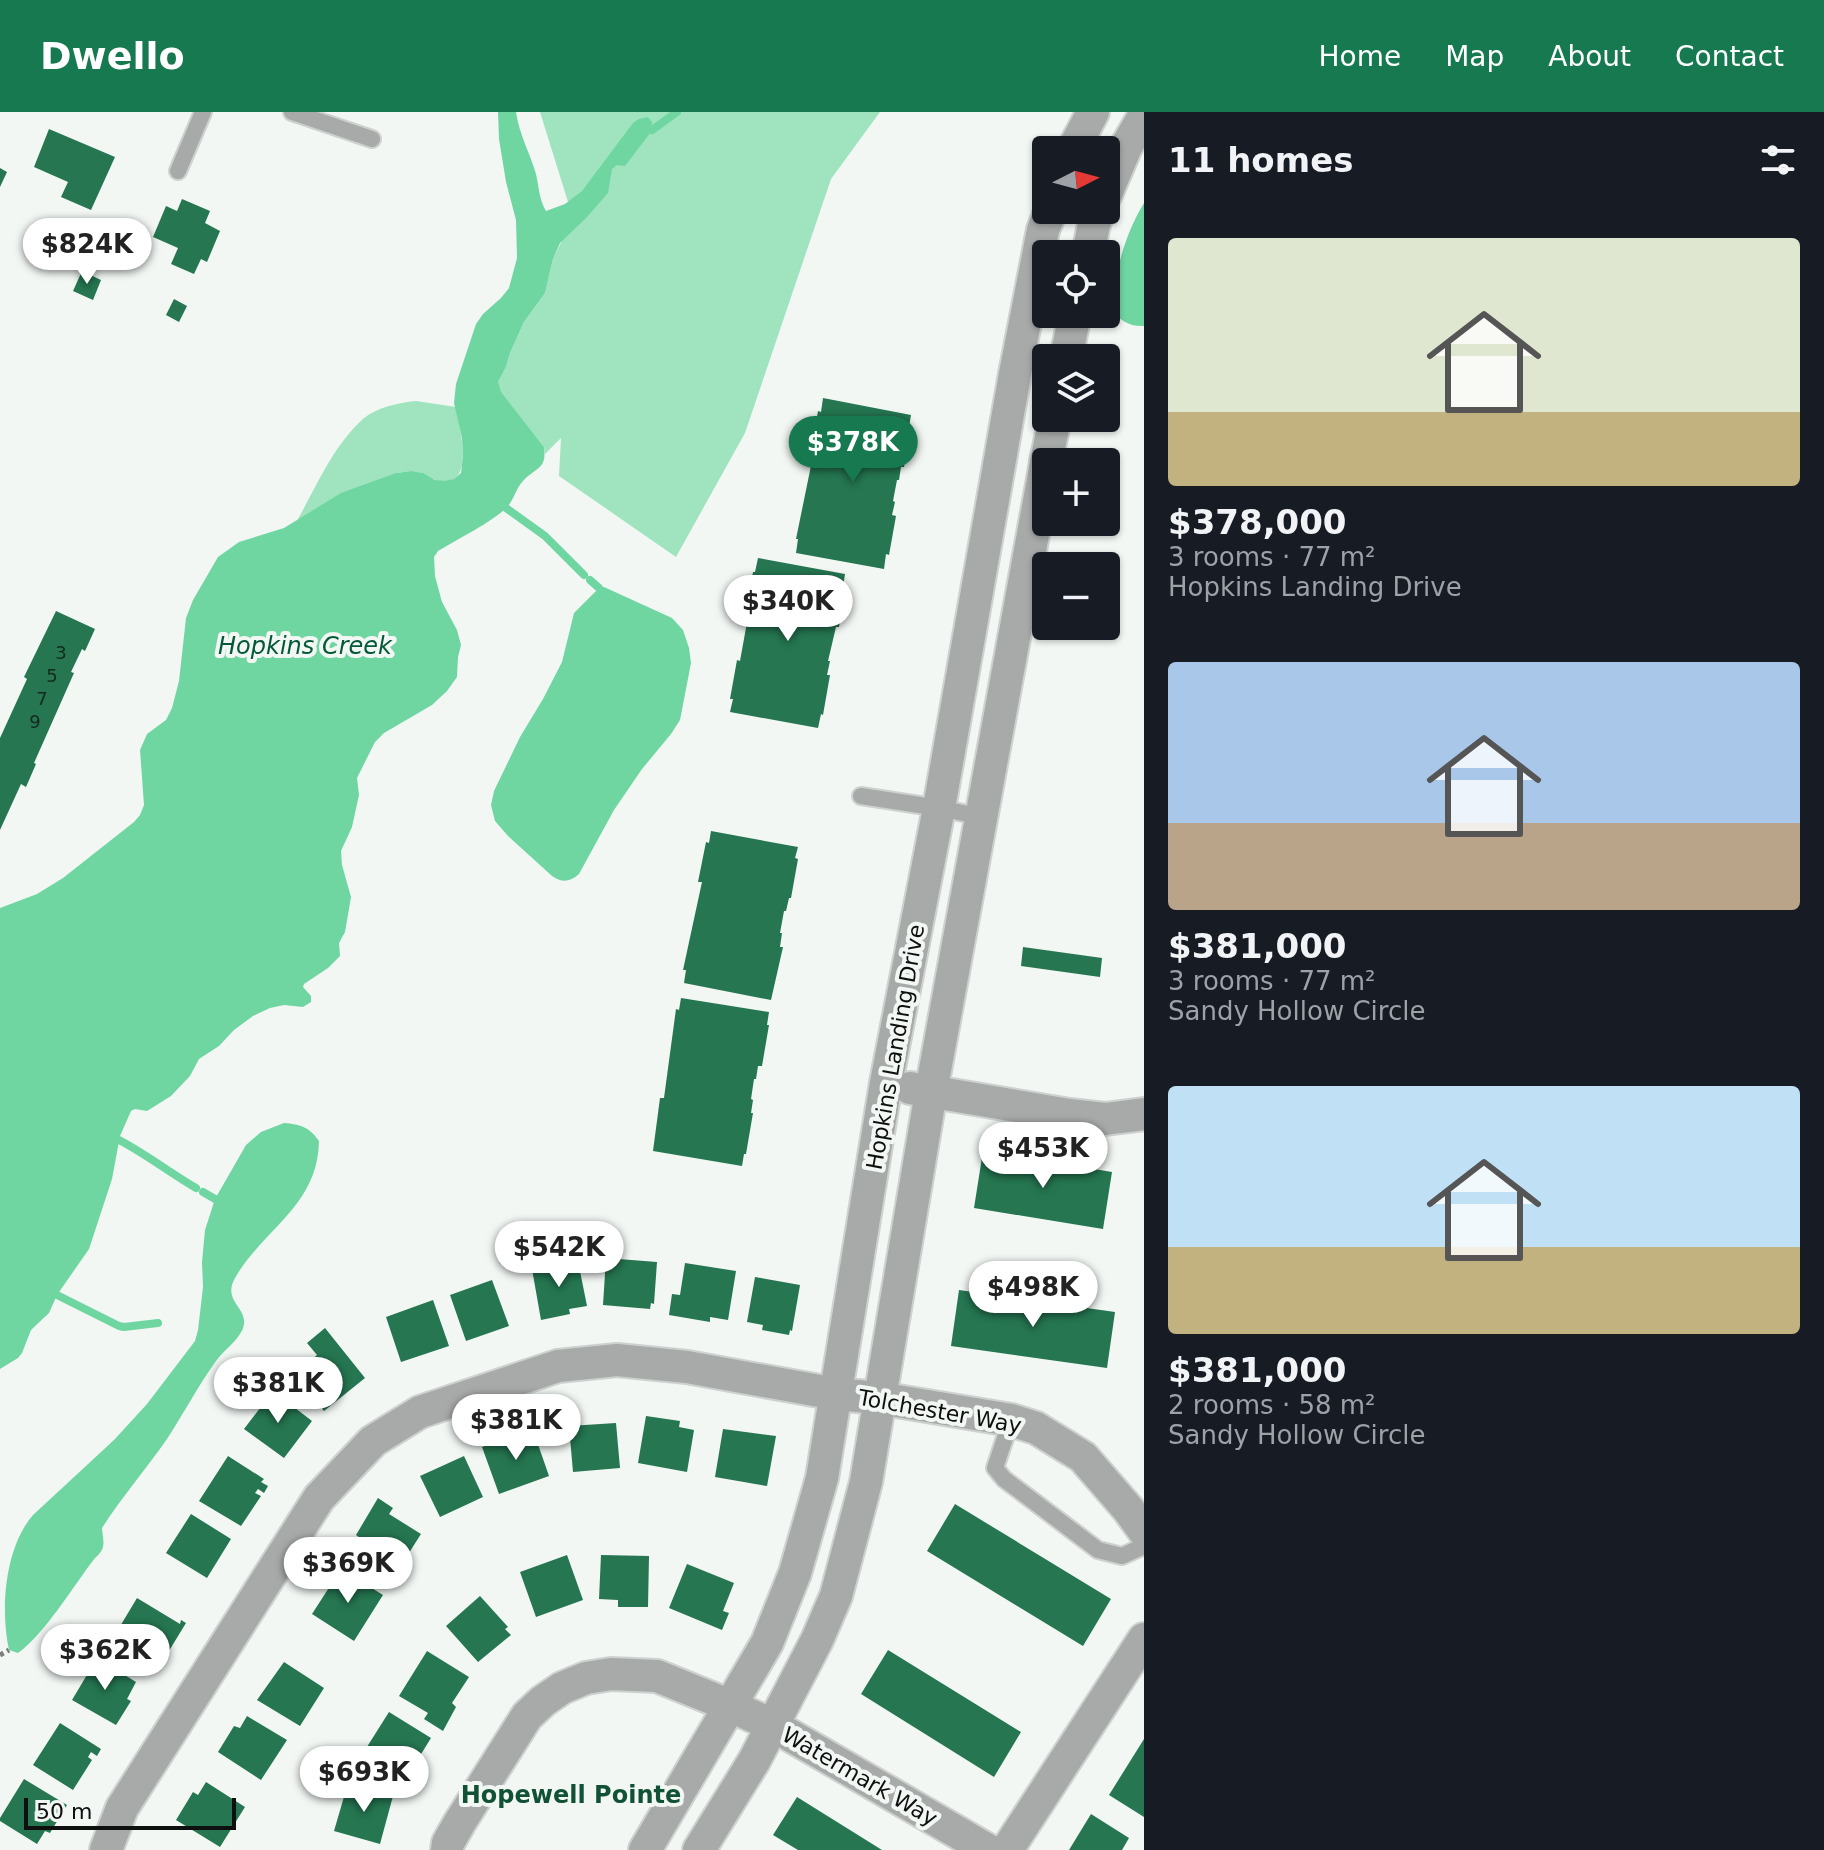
<!DOCTYPE html>
<html lang="en">
<head>
<meta charset="utf-8">
<style>
  body { margin:0; font-family:"DejaVu Sans",sans-serif; background:#242831; color:#f1f3f6; height:100vh; display:flex; flex-direction:column; font-size:30px; white-space:nowrap }
  * { box-sizing:border-box; margin:0 }
  p { font-size:26px; color:#9ea1a6 }
  .icon { flex:none; width:44px; height:44px; fill:none; stroke:currentColor; stroke-width:2; stroke-linecap:round; stroke-linejoin:round }
  .map { position:relative; flex:1; overflow:hidden }
  .drawer { display:flex; flex-direction:column; background:#171b24; width:680px }
  .drawer>* { flex:none }
  .needle { width:52px; rotate:84deg }
  .controls { position:absolute; left:1032px; top:24px; display:grid; gap:16px }
  .controls a { display:grid; place-items:center; width:88px; height:88px; border-radius:8px; background:#171b24; box-shadow:0 2px 6px #0004; font-size:40px }
  .scale { position:absolute; left:24px; bottom:20px; width:212px; box-sizing:border-box; padding-left:8px; border:4px solid #0e100f; border-top:0; font-size:22px; line-height:28px; white-space:nowrap; color:#0e100f; -webkit-text-stroke:6px #f2f7f4; paint-order:stroke }
  .price { position:absolute; translate:-50% -68px; padding:0 18px; border-radius:28px; background:#fff; color:#222; font-size:26px; line-height:52px; filter:drop-shadow(0 2px 4px #0008) }
  .price::after { content:''; position:absolute; left:50%; top:48px; width:24px; height:18px; margin-left:-12px; background:inherit; clip-path:polygon(0 0,100% 0,50% 100%) }
  .price.active { background:#177950; color:#fff }
  ul { padding:0; list-style:none }
  li { display:grid; align-content:center; gap:16px; height:424px; padding:0 24px }
  li span { display:grid; place-items:center; height:248px; border-radius:8px; color:#555 }
  li>.icon { margin-inline-start:auto }
  span .icon { width:144px; height:144px; fill:#fffc; stroke-width:1 }
  li b { font-size:34px }
  h2 { display:flex; justify-content:space-between; align-items:center; height:96px; padding:0 24px; font-size:34px }
  header { display:flex; align-items:center; gap:48px; box-sizing:border-box; height:112px; padding:0 40px; background:#177950; color:#fff }
  header strong { font-size:38px }
  nav { display:flex; gap:44px; margin-inline-start:auto; font-size:28px }
  main { display:flex; flex:1; min-height:0 }
  .map>svg:first-child { display:block }
  .green { fill:#9fe4be }
  .water { fill:#6fd6a2 }
  .lines { fill:none; stroke-linecap:round; stroke-linejoin:round }
  .stream { stroke:#6fd6a2; stroke-width:8 }
  .building { fill:#257651 }
  .service-casing { stroke:#ced2cf; stroke-width:20 }
  .minor-casing { stroke:#ced2cf; stroke-width:36 }
  .path { stroke:#7b7e7c; stroke-width:5; stroke-dasharray:4 4; stroke-linecap:butt }
  .service { stroke:#a8aaa9; stroke-width:16 }
  .minor { stroke:#a8aaa9; stroke-width:32 }
  .labels { text-anchor:middle; stroke-width:8; stroke-linejoin:round; paint-order:stroke }
  .number-label { font-size:18px; fill:#142a20 }
  .street-label { font-size:22px; fill:#0e100f; stroke:#f2f7f4 }
  .water-label { font-size:24px; font-style:italic; fill:#045939; stroke:#f2f7f4 }
  .neighbourhood-label { font-size:24px; font-weight:bold; fill:#115236; stroke:#f2f7f4 }
</style>
</head>
<body>
<header>
<strong>Dwello</strong>
<nav><a>Home</a><a>Map</a><a>About</a><a>Contact</a></nav>
</header>
<main>
<div class="map">
<svg width="1144" height="1738" viewBox="0 0 1144 1738">
  <rect width="100%" height="100%" fill="#f2f7f4"/>
  <path class="green" d="M540 0H880L831 67 745 321 676 445 559 364 561 326 545 342 544 335 498 277V270L506 255 510 241 524 210 545 181 553 147 573 106Z
    M416 289 456 295C459 313 477 376 439 369 433 368 427 363 422 361 413 358 405 360 396 361L297 409C316 375 333 334 363 307 377 295 398 291 416 289Z"/>
  <path class="water" d="M498 0H516C519 22 530 41 536 62 539 75 539 87 546 99L565 92 582 79 633 11 639 7 648 5 652 10 651 20 625 54 617 53 612 57 608 81 586 106 560 131 553 147 545 181 524 210 510 241 506 255 498 270 501 280 544 335C547 358 536 355 523 369 516 376 514 388 507 395 494 409 456 428 438 439L434 445 435 464 442 490 457 518 461 533 458 545 457 565 447 579 432 593 384 621 375 630 357 666 359 683 352 715 341 739 342 753 351 785 345 820 339 831 340 844 328 856 304 872 303 875 311 884V890L303 895 284 893 270 896 253 904 234 918 219 934 199 947 190 964 171 984 147 999 135 997 131 999 120 1024 112 1067 89 1137 57 1183 49 1201 31 1218 22 1241 18 1246 0 1257V796L37 782 63 766 134 710 140 703 144 693 140 638 147 622 166 608 172 596 179 569 186 506 193 488 218 445 239 430 284 416 341 381 396 361 412 359 423 361 435 368 445 369 454 367 461 361 463 344 462 326 454 291 456 272 476 212 483 202 501 186 509 176 517 146 516 108 506 70 499 27Z
    M1144 91V214C1129 215 1121 208 1111 199 1114 162 1125 122 1144 91Z
    M604 475 672 506 683 518 689 536 691 551 680 608 671 622 642 657 614 698 579 762C570 770 562 771 552 764L508 724 495 709 491 693 494 679 520 625 543 587 562 550 574 501 599 476Z
    M284 1011C301 1012 310 1016 319 1029 318 1094 263 1117 235 1166 220 1192 256 1197 240 1222 234 1232 223 1239 216 1249 198 1274 184 1301 167 1327 146 1357 122 1385 102 1416 103 1430 107 1436 95 1446 74 1473 44 1523 18 1541L9 1538C0 1497 5 1435 33 1403L114 1328 147 1292 195 1229 198 1218 203 1175 202 1150 205 1118 215 1087 246 1033 261 1020Z"/>
  <g class="lines">
    <path class="stream" d="M652 18 677 0
      M506 396 545 424 584 463
      M590 468 599 476
      M119 1028C146 1042 170 1061 196 1076
      M203 1080 215 1087
      M57 1183 119 1214 124 1215 158 1211"/>
  </g>
  <path class="building" d="M49 17 115 45 91 98 61 85 68 70 34 55Z
    M0 56 7 60 0 75Z
    M182 87 210 99 205 111 220 119 207 150 201 147 194 162 171 152 178 136 153 125 166 94 177 99Z
    M61 114 75 121 69 134 55 127Z
    M82 159 101 168 93 188 73 179Z
    M174 187 187 194 179 210 166 203Z
    M823 286 911 303 909 315 911 316 904 355H901L899 368H897L893 389 895 390 892 403 896 404 889 443 886 442 884 457 796 441 798 427H796L814 339 811 338 818 299 821 300Z
    M758 446 845 462 843 475H846L839 515H836L828 549H830L827 563H830L823 603 821 602 818 616 730 600 733 587H730L737 548 740 549 749 499 746 498 753 460H755Z
    M56 499 95 517 85 539 82 537 71 560 74 561 34 651 36 652 26 675 21 672 0 718V626L27 567 24 565Z
    M711 719 798 735 795 746 798 747 791 786H789L786 799H784L780 821H782L780 835H783L771 888 684 871 686 858H683L702 770H698L706 730 709 731Z
    M1023 835 1102 846 1100 865 1021 854Z
    M681 886 769 900 767 913H769L762 954H758L756 967H754L751 987 753 988 751 1001H753L746 1042H744L742 1054 653 1039 660 986H664L676 897 679 898Z
    M983 1039 1112 1060 1103 1117 974 1096Z
    M606 1146 657 1150 654 1192 651 1191 650 1197 603 1193Z
    M578 1149 587 1194 569 1197 570 1202 541 1208 532 1157Z
    M685 1151 736 1159 728 1208 710 1205V1210L669 1203 672 1182 680 1183Z
    M755 1165 800 1173 792 1219 790 1218 789 1223 762 1218 763 1213 747 1210Z
    M492 1168 509 1214 466 1229 450 1183Z
    M959 1178 1115 1200 1107 1256 951 1234Z
    M433 1188 449 1234 401 1250 386 1205Z
    M325 1216 365 1266 324 1299 294 1262 317 1243 307 1231Z
    M273 1279 312 1309 284 1346 244 1317Z
    M646 1304 680 1309 679 1315 694 1318 687 1360 638 1351Z
    M616 1311 620 1356 573 1360 569 1314Z
    M723 1317 776 1324 767 1374 715 1365Z
    M533 1318 549 1364 499 1382 482 1335Z
    M228 1344 264 1367 261 1370 268 1374 264 1381 258 1377 255 1381 261 1384 241 1414 199 1389Z
    M464 1344 483 1385 440 1405 420 1364Z
    M378 1386 393 1396 389 1402 421 1422 393 1466 351 1440 360 1426 356 1423Z
    M955 1392 1111 1487 1083 1534 927 1439Z
    M191 1402 231 1427 207 1466 166 1441Z
    M567 1443 583 1488 536 1505 520 1460Z
    M601 1443 649 1444 648 1495H618V1488L599 1487Z
    M687 1452 734 1471 723 1499 729 1501 722 1518 669 1496Z
    M341 1457 383 1483 354 1529 312 1502Z
    M480 1484 508 1515 505 1517 511 1523 478 1550 446 1514Z
    M137 1486 180 1512 181 1508 186 1511 164 1547 158 1544 151 1556 110 1531Z
    M888 1538 1021 1620 994 1665 861 1582Z
    M427 1539 469 1565 452 1591 456 1595 443 1619 424 1607 428 1601 399 1584Z
    M97 1546 136 1570 127 1587 131 1589 116 1613 72 1588Z
    M284 1550 324 1576 300 1614 257 1588Z
    M389 1600 431 1626 418 1647 422 1650 415 1661 410 1657 401 1672 360 1646Z
    M247 1604 287 1628 261 1668 218 1640 234 1614 240 1616Z
    M60 1611 101 1637 97 1644 91 1640 88 1645 92 1648 73 1678 33 1653Z
    M1144 1627V1705L1109 1683Z
    M24 1667 67 1693 50 1721 45 1719 37 1732 0 1709V1706Z
    M206 1670 245 1695 220 1735 176 1708 193 1680 198 1683Z
    M348 1671 393 1684 380 1732 334 1719Z
    M797 1685 882 1738H798L773 1723Z
    M1091 1702 1129 1726 1122 1738H1069Z"/>
  <g class="lines">
    <defs>
      <path id="service" d="M292 0 372 27
        M178 59 203 0
        M861 684 939 696 982 705
        M1011 1308 995 1356 1004 1367 1098 1438 1122 1444 1144 1434"/>
      <path id="minor" d="M1073 38 1093 0
        M1106 82 1126 35 1144 4
        M1088 142 1094 112 1099 98
        M1066 246 1075 202
        M1046 350 1055 306
        M910 976 1069 1003 1105 1007 1144 1002
        M106 1738 122 1696 319 1386 373 1329 420 1300 558 1254 617 1248 687 1255 836 1282 879 1286 1011 1308 1036 1316 1083 1345 1128 1397 1144 1419
        M447 1738 448 1731 460 1710 527 1604 543 1589 562 1576 586 1566 611 1562 657 1564 731 1594 774 1614 988 1738
        M645 1738 767 1531 795 1461 822 1366 886 971 939 696 1015 262 1043 118 1051 98
        M699 1738 754 1649 817 1528 836 1484 866 1370 931 980 1046 351
        M1007 1738 1144 1527"/>
    </defs>
    <use href="#service" class="service-casing"/>
    <use href="#minor" class="minor-casing"/>
    <path class="path" d="M0 1543 9 1538"/>
    <use href="#service" class="service"/>
    <use href="#minor" class="minor"/>
  </g>
  <g class="labels">
    <g class="number-label">
      <text x="61" y="547">3</text>
      <text x="52" y="570">5</text>
      <text x="42" y="593">7</text>
      <text x="35" y="616">9</text>
    </g>
    <g class="street-label">
      <text transform="translate(895 935) rotate(-80)" y="8">Hopkins Landing Drive</text>
      <text transform="translate(940 1299) rotate(10)" y="8">Tolchester Way</text>
      <text transform="translate(860 1664) rotate(30)" y="8">Watermark Way</text>
    </g>
    <g class="water-label">
      <text x="305" y="542">Hopkins Creek</text>
    </g>
    <g class="neighbourhood-label">
      <text x="571" y="1691">Hopewell Pointe</text>
    </g>
  </g>
</svg>
<div class="controls">
<a><svg class="needle" viewBox="-14 -14 28 28"><path d="M0-13l5 13h-10z" fill="#e53935"/><path d="M0 13l5-13h-10z" fill="#9ea1a6"/></svg></a>
<a><svg class="icon" aria-label="locate" viewBox="0 0 24 24"><circle cx="12" cy="12" r="6"/><path d="M12 2v4M12 18v4M2 12h4M18 12h4"/></svg></a>
<a><svg class="icon" aria-label="layers" viewBox="0 0 24 24"><path d="M12 4l9 5-9 5-9-5zM3 14l9 5 9-5"/></svg></a>
<a>+</a>
<a>−</a>
</div>
<div class="scale">50 m</div>
<b class="price" style="left:87px;top:174px">$824K</b>
<b class="price active" style="left:853px;top:372px">$378K</b>
<b class="price" style="left:788px;top:531px">$340K</b>
<b class="price" style="left:1043px;top:1078px">$453K</b>
<b class="price" style="left:559px;top:1177px">$542K</b>
<b class="price" style="left:1033px;top:1217px">$498K</b>
<b class="price" style="left:278px;top:1313px">$381K</b>
<b class="price" style="left:516px;top:1350px">$381K</b>
<b class="price" style="left:348px;top:1493px">$369K</b>
<b class="price" style="left:105px;top:1580px">$362K</b>
<b class="price" style="left:364px;top:1702px">$693K</b>
</div>
<section class="drawer">
<h2>11 homes<svg class="icon" aria-label="filters" viewBox="0 0 24 24"><path d="M4 7h16M4 17h16"/><circle cx="9" cy="7" r="2"/><circle cx="15" cy="17" r="2"/></svg></h2>
<ul>
<li><span style="background:linear-gradient(#dfe7d0 70%,#c2b280 0)"><svg class="icon" aria-label="home" viewBox="0 0 24 24"><path d="M3 11l9-7 9 7M6 9v11h12V9"/></svg></span><div><b>$378,000</b><p>3 rooms · 77 m²</p><p>Hopkins Landing Drive</p></div></li>
<li><span style="background:linear-gradient(#a9c7e8 65%,#b9a48a 0)"><svg class="icon" aria-label="home" viewBox="0 0 24 24"><path d="M3 11l9-7 9 7M6 9v11h12V9"/></svg></span><div><b>$381,000</b><p>3 rooms · 77 m²</p><p>Sandy Hollow Circle</p></div></li>
<li><span style="background:linear-gradient(#bfe0f5 65%,#c2b280 0)"><svg class="icon" aria-label="home" viewBox="0 0 24 24"><path d="M3 11l9-7 9 7M6 9v11h12V9"/></svg></span><div><b>$381,000</b><p>2 rooms · 58 m²</p><p>Sandy Hollow Circle</p></div></li>
</ul>
</section>
</main>
</body>
</html>
